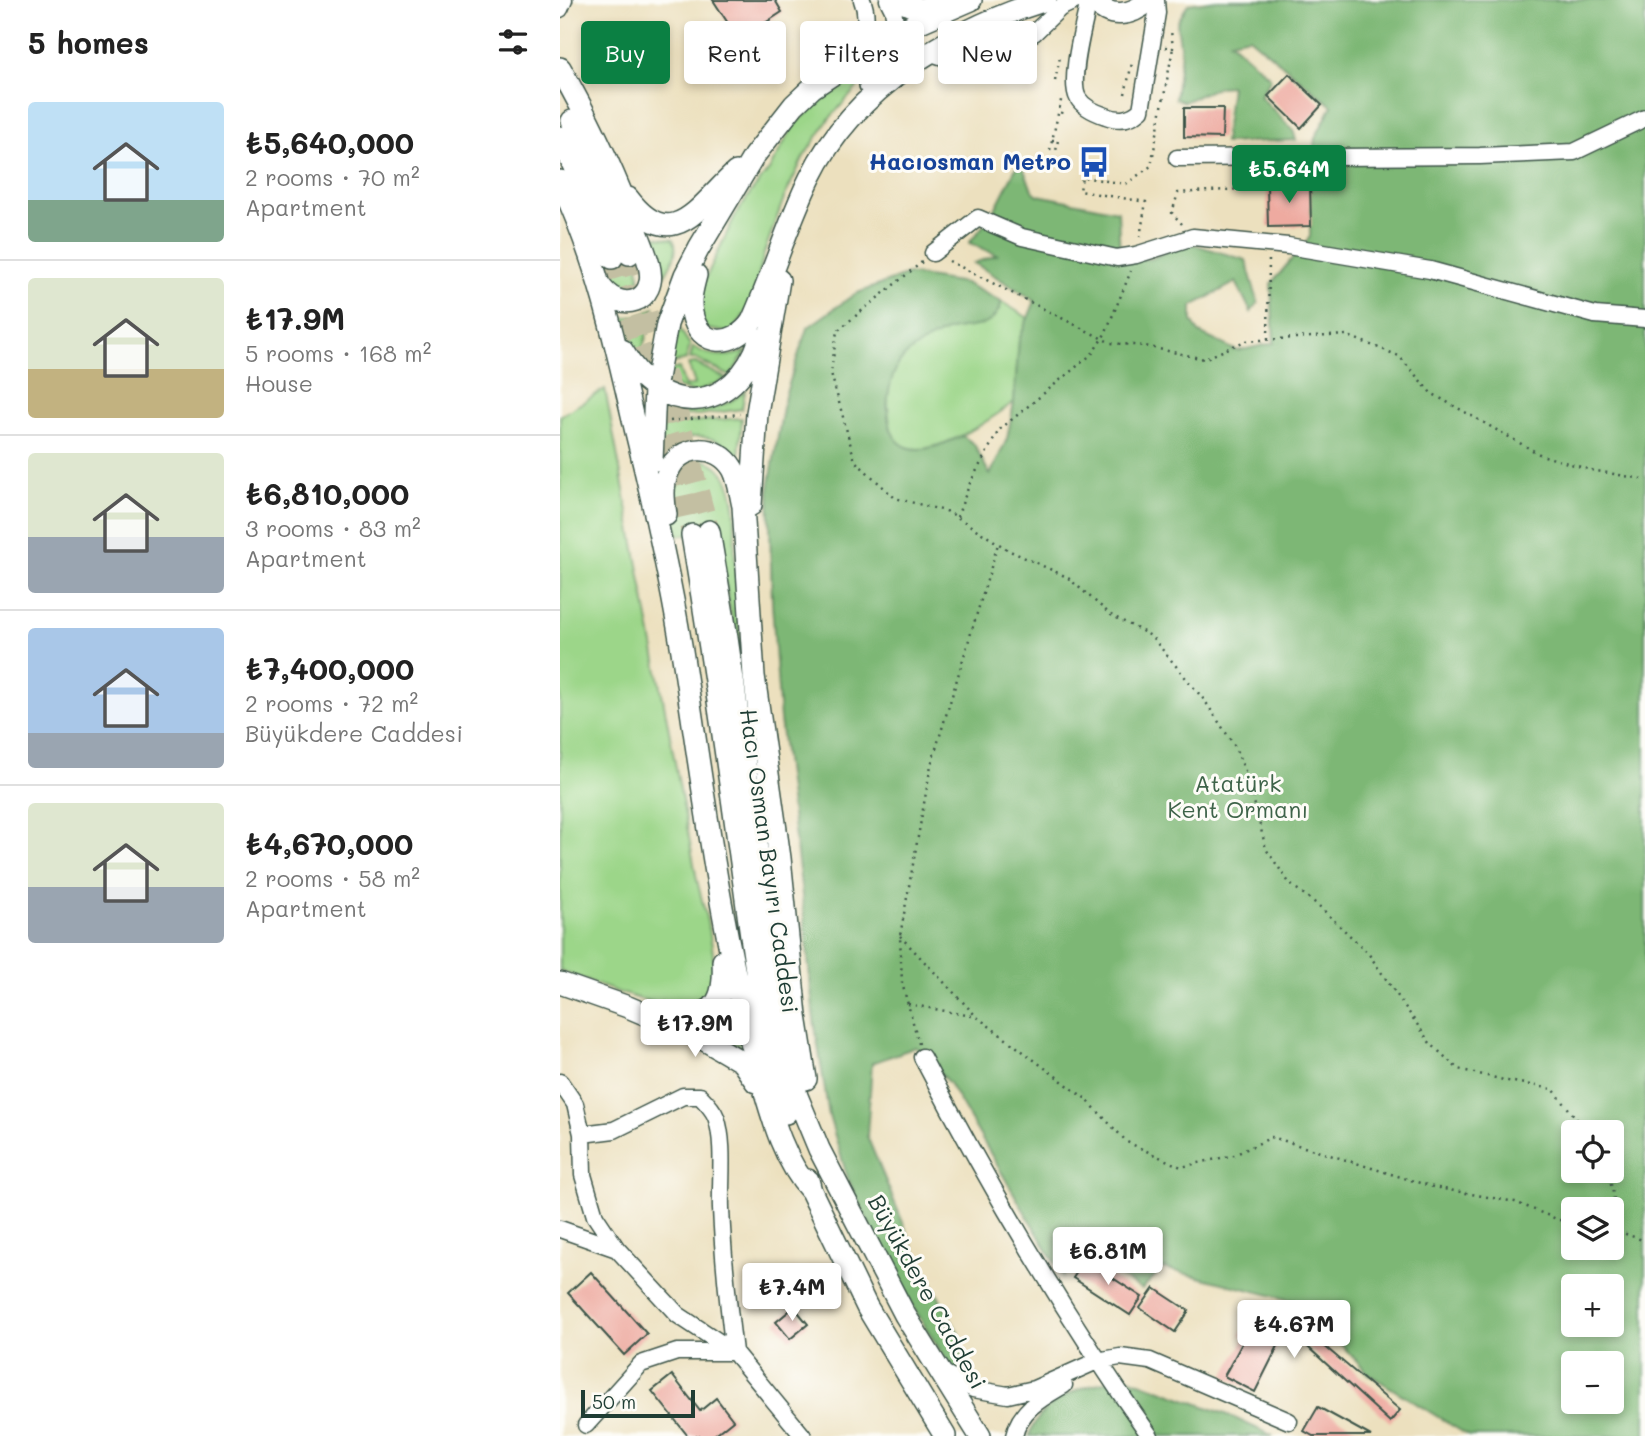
<!DOCTYPE html>
<html lang="en">
<head>
<meta charset="utf-8">
<style>
  body { margin:0; font-family:Mali,sans-serif; background:#f6f6f6; color:#222; height:100vh; display:flex; flex-direction:column; font-size:26px; white-space:nowrap }
  * { box-sizing:border-box; margin:0 }
  p { font-size:23px; color:#767676 }
  .icon { flex:none; width:38px; height:38px; fill:none; stroke:currentColor; stroke-width:2; stroke-linecap:round; stroke-linejoin:round }
  .map { position:relative; flex:1; overflow:hidden }
  .drawer { display:flex; flex-direction:column; background:#fff; width:560px }
  .drawer>* { flex:none }
  .guide { position:absolute; left:21px; top:21px; width:665px; height:63px; display:flex; gap:14px }
  .controls { position:absolute; left:1001px; top:1120px; display:grid; gap:14px }
  .controls a { display:grid; place-items:center; width:63px; height:63px; border-radius:7px; background:#fff; box-shadow:0 4px 10px #0003; font-size:35px }
  .scale { position:absolute; left:21px; bottom:18px; width:114px; box-sizing:border-box; padding-left:7px; border:4px solid #1f3d34; border-top:0; font-size:19px; line-height:24px; white-space:nowrap; color:#1f3d34; -webkit-text-stroke:5px #fdfcf7; paint-order:stroke }
  .price { position:absolute; translate:-50% -60px; padding:0 16px; border-radius:7px; background:#fff; color:#222; font-size:23px; line-height:46px; filter:drop-shadow(0 2px 4px #0008) }
  .price::after { content:''; position:absolute; left:50%; top:42px; width:21px; height:16px; margin-left:-10px; background:inherit; clip-path:polygon(0 0,100% 0,50% 100%) }
  .price.current { background:#0b8043; color:#fff }
  ul { padding:0; list-style:none }
  li { display:flex; align-items:center; gap:21px; height:175px; padding:0 28px }
  li+li { border-top:2px solid #e0e0e0 }
  li span { display:grid; place-items:center; flex:none; width:196px; height:140px; border-radius:7px; color:#555 }
  li>.icon { margin-inline-start:auto }
  span .icon { width:84px; height:84px; fill:#fffc; stroke-width:1 }
  li b { font-size:30px }
  h2 { display:flex; justify-content:space-between; align-items:center; height:84px; padding:0 28px; font-size:30px }
  .tag { padding:0 24px; border-radius:7px; background:#fff; box-shadow:0 4px 10px #0003; font-size:24px; line-height:63px }
  .tag.current { background:#0b8043; color:#fff }
  main { display:flex; flex:1; min-height:0 }
  .map>svg:first-child { display:block }
  .green { fill:#9cd689; stroke:#5e8a5e; stroke-width:2 }
  .forest { fill:#7db775; stroke:#4e7a54; stroke-width:2; fill-rule:evenodd }
  .building { fill:#eeaaa0 }
  .lines { fill:none; stroke-linecap:round; stroke-linejoin:round }
  .major-tunnel { stroke:#c3bfa2; stroke-width:21; stroke-dasharray:21 10; stroke-linecap:butt }
  .minor-casing { stroke:#3e5549; stroke-width:19 }
  .major-casing { stroke:#3e5549; stroke-width:24 }
  .path { stroke:#3e5549; stroke-width:2.5; stroke-dasharray:2 5; stroke-linecap:butt }
  .minor { stroke:#fff; stroke-width:16 }
  .major { stroke:#fff; stroke-width:21 }
  .path-bridge { stroke:#3e5549; stroke-width:2.5; stroke-dasharray:2 5; stroke-linecap:butt }
  .labels { text-anchor:middle; stroke-width:6; stroke-linejoin:round; paint-order:stroke }
  .transit-label { font-size:23px; font-weight:bold; fill:#164399; stroke:#fdfcf7; text-anchor:end }
  .park-label { font-size:23px; fill:#3e6349; stroke:#fdfcf7 }
  .street-label { font-size:23px; fill:#1f3d34; stroke:#fdfcf7 }
</style>
</head>
<body>
<main>
<section class="drawer">
<h2>5 homes<svg class="icon" aria-label="filters" viewBox="0 0 24 24"><path d="M4 7h16M4 17h16"/><circle cx="9" cy="7" r="2"/><circle cx="15" cy="17" r="2"/></svg></h2>
<ul>
<li><span style="background:linear-gradient(#bfe0f5 70%,#7fa58c 0)"><svg class="icon" aria-label="home" viewBox="0 0 24 24"><path d="M3 11l9-7 9 7M6 9v11h12V9"/></svg></span><div><b>₺5,640,000</b><p>2 rooms · 70 m²</p><p>Apartment</p></div></li>
<li><span style="background:linear-gradient(#dfe7d0 65%,#c2b280 0)"><svg class="icon" aria-label="home" viewBox="0 0 24 24"><path d="M3 11l9-7 9 7M6 9v11h12V9"/></svg></span><div><b>₺17.9M</b><p>5 rooms · 168 m²</p><p>House</p></div></li>
<li><span style="background:linear-gradient(#dfe7d0 60%,#9aa5b1 0)"><svg class="icon" aria-label="home" viewBox="0 0 24 24"><path d="M3 11l9-7 9 7M6 9v11h12V9"/></svg></span><div><b>₺6,810,000</b><p>3 rooms · 83 m²</p><p>Apartment</p></div></li>
<li><span style="background:linear-gradient(#a9c7e8 75%,#9aa5b1 0)"><svg class="icon" aria-label="home" viewBox="0 0 24 24"><path d="M3 11l9-7 9 7M6 9v11h12V9"/></svg></span><div><b>₺7,400,000</b><p>2 rooms · 72 m²</p><p>Büyükdere Caddesi</p></div></li>
<li><span style="background:linear-gradient(#dfe7d0 60%,#9aa5b1 0)"><svg class="icon" aria-label="home" viewBox="0 0 24 24"><path d="M3 11l9-7 9 7M6 9v11h12V9"/></svg></span><div><b>₺4,670,000</b><p>2 rooms · 58 m²</p><p>Apartment</p></div></li>
</ul>
</section>
<div class="map">
<svg width="1085" height="1436" viewBox="0 0 1085 1436">
  <rect width="100%" height="100%" fill="#fdfcf7"/>
  <filter id="ink" filterUnits="userSpaceOnUse"><feTurbulence type="fractalNoise" baseFrequency=".0143" numOctaves="2"/><feDisplacementMap in="SourceGraphic" scale="14" xChannelSelector="R" yChannelSelector="G"/><feConvolveMatrix kernelMatrix="1 2 1 2 8 2 1 2 1" color-interpolation-filters="sRGB"/></filter>
  <filter id="wash" filterUnits="userSpaceOnUse"><feTurbulence type="fractalNoise" baseFrequency=".00686" numOctaves="4" result="noise"/><feDisplacementMap in="SourceGraphic" scale="28" xChannelSelector="R" yChannelSelector="G"/><feGaussianBlur stdDeviation="1.57" result="paint"/><feColorMatrix in="noise" values="0 0 0 0 0 0 0 0 0 0 0 0 0 0 0 0 0 1.4 0 .05"/><feComposite in="paint" operator="in"/></filter>
  <g filter="url(#wash)">
    <rect width="100%" height="100%" fill="#ece0be"/>
    <path class="green" d="M317 60 319 63 269 119 243 158 224 198 204 253 192 304 171 333 147 329 140 317 142 286 174 218 191 192 209 170 234 125 282 83Z
      M88 235 113 239C120 252 111 264 105 275Z
      M77 258 80 285 66 295 51 287 42 268Z
      M442 302 468 318 459 340 454 402C433 418 357 472 335 438 329 430 329 416 328 406 326 389 331 370 344 357 354 347 377 333 390 330 415 323 431 333 442 302Z
      M94 308 79 362 67 344 61 319 84 314Z
      M118 326 130 345 126 360 110 364Z
      M133 347C151 358 168 358 187 351L170 376 136 359H130Z
      M135 363 167 379 134 393 106 383 110 370 119 368 125 387 135 384 128 364Z
      M45 389 137 880C143 906 162 967 150 991 146 998 137 1005 129 1006 98 1010 30 982 0 970V416Z
      M185 391 182 409 140 415 102 416 103 408C133 414 161 412 185 391Z
      M182 418 179 456C155 432 125 429 101 456V424Z
      M139 460C151 461 158 465 165 476 180 502 173 534 175 563 177 596 179 628 182 661L179 662 156 527 118 536C112 505 105 476 139 460Z
      M171 1005 182 1049 159 1035 140 1027 153 1021Z"/>
    <path class="forest" d="M657 0H1085V1436H909L810 1375 755 1317 734 1301 603 1268 582 1289 519 1254 503 1277 389 1083 356 1047 312 1063 307 1136 358 1259 398 1332 402 1354 395 1375 330 1269 288 1179 269 1116 254 1020 241 886 220 720 212 603 209 487 225 396 247 328 295 294 348 274 405 283 442 302C431 332 416 324 391 330 379 333 352 348 344 357 326 375 317 435 347 447 365 454 386 442 403 436L414 444 430 475 447 439 454 402 459 340 475 301 414 263 437 255 409 243 432 215 460 160 472 190 478 195 558 211 560 259H591L626 242 686 260 698 302 691 312 676 282 632 306V321L639 333 677 351 714 343 711 284 750 237V183L755 138 772 106 689 37 670 41 711 78 700 96 733 130 736 140 664 143 671 86 658 87 624 102 615 99 621 53 617 23 628 4ZM1013 1132H1052V1171H1013ZM1013 1209H1052V1248H1013ZM1013 1286H1052V1325H1013ZM1013 1363H1052V1402H1013Z
      M566 1377 668 1415 713 1436H469C482 1396 529 1384 566 1377Z"/>
    <g id="blocks">
      <path class="building" d="M153 0H215L222 12 179 40Z
        M729 74 762 105 741 128 708 96Z
        M624 108H663L662 138 624 137Z
        M750 183 751 226 708 227 707 184Z
        M525 1260 582 1297 570 1315 513 1278Z
        M31 1272 87 1334 64 1355 8 1293Z
        M594 1288 629 1311 615 1332 580 1308Z
        M717 1306 840 1410 830 1422 727 1328 695 1392 664 1376 685 1338 680 1335 689 1320 708 1331 715 1317 711 1314Z
        M234 1307 248 1324 230 1339 216 1322Z
        M112 1375 140 1411 156 1398 173 1420 153 1436H128L92 1391Z
        M758 1407 811 1436H753L744 1431Z"/>
    </g>
  </g>
  <g filter="url(#ink)">
    <use href="#blocks" fill-opacity="0" stroke="#3e5549" stroke-width="2"/>
    <g class="lines">
      <path class="major-tunnel" d="M69 254 116 407 149 531
        M52 258 114 456 132 535"/>
      <defs>
        <path id="minor" d="M328 0 333 10 337 32
          M529 0C525 21 508 80 518 98 523 107 537 113 546 116 559 121 570 120 581 110L597 13 596 0
          M0 9 4 0
          M368 52 383 57H402L417 53 474 33 500 8 517 0
          M274 65C294 47 314 29 302 0
          M617 158 920 156 1014 152 1085 118
          M373 253 418 218 462 237 557 258 576 255 633 237 728 246 870 270 1035 315 1085 319
          M362 1057C430 1188 505 1316 590 1436
          M0 1082 15 1104 22 1134 23 1175 35 1216 57 1249 118 1315 174 1352 243 1436
          M22 1134 54 1130 123 1096H140C146 1102 153 1109 156 1117 165 1142 160 1181 161 1208 163 1256 168 1304 174 1352H117L81 1364 26 1425
          M0 1229 57 1249
          M382 1372 413 1389 448 1395 474 1389 537 1361 560 1357 590 1361 729 1421
          M454 1436C460 1409 482 1398 504 1385"/>
        <path id="major" d="M338 0 358 9 384 7
          M534 0C549 20 572 16 589 0
          M0 68C26 114 49 161 68 210 75 228 84 246 89 265 99 303 58 315 39 284
          M310 85 328 65 337 32
          M12 121 42 184 69 254
          M0 137 32 205 52 258
          M0 181C37 259 56 345 75 428 93 502 110 576 122 651 144 792 160 933 199 1071 211 1113 222 1159 251 1191
          M68 198C113 257 139 205 176 172
          M136 275C133 287 129 300 132 313 139 348 174 348 192 321 213 274 227 225 250 178 294 87 393 29 486 0
          M62 350C101 419 174 416 200 339
          M92 461 95 389 107 324 125 275 139 248 194 156 234 105 252 88 337 32 411 0
          M191 505 197 413 219 280
          M106 515C104 501 102 486 108 472 120 443 158 443 173 469 179 480 180 494 183 506L194 676 220 858 236 1016 246 1079
          M149 531 167 638 226 1050 237 1096 259 1149 345 1315 420 1436
          M132 535C149 637 164 739 178 841 191 931 200 1025 226 1113
          M0 983 68 1007 141 1038 182 1062 196 1082
          M100 1012C147 1020 166 1013 163 961
          M248 1180 251 1191 307 1307 385 1436"/>
      </defs>
      <use href="#minor" class="minor-casing"/>
      <use href="#major" class="major-casing"/>
      <path class="path" d="M605 47 613 48 611 31
        M495 81 500 57
        M565 94 572 63
        M499 107 502 108 501 114
        M492 140H498L496 151
        M490 150 502 96
        M622 224 612 213 618 193 697 188
        M580 237 586 202 520 191 522 177 566 184 591 166 613 48
        M389 261 551 343 585 346 644 359 685 341 786 335 839 356 871 393 981 455 1031 470 1082 479 1085 482
        M362 262 277 331 271 373 295 461 335 498 389 512 450 551 507 577 551 615 591 636 645 701 674 745 688 778 706 849 730 884 758 905 808 953 870 1043 898 1069 948 1081 993 1089 1027 1132
        M708 339 709 258
        M110 421 180 414
        M340 936 417 1017 526 1099 567 1142 621 1167 674 1155 712 1137 873 1187 955 1202 999 1220 1013 1222
        M348 1004 417 1017
        M359 1044 342 983 340 936 371 765 438 544
        M1045 1171 1052 1187 1059 1230
        M1052 1229 1085 1241"/>
      <use href="#minor" class="minor"/>
      <use href="#major" class="major"/>
      <path class="path-bridge" d="M397 517 410 483 439 430 532 354 545 334 571 271"/>
    </g>
  </g>
  <defs>
    <symbol id="bus-bare" viewBox="-9 -9 18 18"><path d="M-5-6H5V4H4V6H2V4H-2V6H-4V4H-5ZM-3.5-4V0h7V-4ZM-3.5 1.2v1.5H-2V1.2ZM2 1.2v1.5H3.5V1.2Z" fill="#1a4fb4" stroke="#fdfcf7" stroke-width="2.5" paint-order="stroke"/></symbol>
  </defs>
  <g fill-rule="evenodd">
    <use href="#bus-bare" x="512" y="140" width="44" height="44"/>
  </g>
  <g class="labels">
    <g class="transit-label">
      <text x="511" y="170">Hacıosman Metro</text>
    </g>
    <g class="park-label">
      <text x="678" y="792">Atatürk<tspan x="678" dy="26">Kent Ormanı</tspan></text>
    </g>
    <g class="street-label">
      <text transform="translate(209 861) rotate(82)" y="8">Hacı Osman Bayırı Caddesi</text>
      <text transform="translate(367 1292) rotate(61)" y="8">Büyükdere Caddesi</text>
    </g>
  </g>
</svg>
<div class="controls">
<a><svg class="icon" aria-label="locate" viewBox="0 0 24 24"><circle cx="12" cy="12" r="6"/><path d="M12 2v4M12 18v4M2 12h4M18 12h4"/></svg></a>
<a><svg class="icon" aria-label="layers" viewBox="0 0 24 24"><path d="M12 4l9 5-9 5-9-5zM3 14l9 5 9-5"/></svg></a>
<a>+</a>
<a>−</a>
</div>
<div class="scale">50 m</div>
<b class="price current" style="left:729px;top:205px">₺5.64M</b>
<b class="price" style="left:135px;top:1059px">₺17.9M</b>
<b class="price" style="left:548px;top:1287px">₺6.81M</b>
<b class="price" style="left:232px;top:1323px">₺7.4M</b>
<b class="price" style="left:734px;top:1360px">₺4.67M</b>
<div class="guide">
<a class="tag current">Buy</a>
<a class="tag">Rent</a>
<a class="tag">Filters</a>
<a class="tag">New</a>
</div>
</div>
</main>
</body>
</html>
